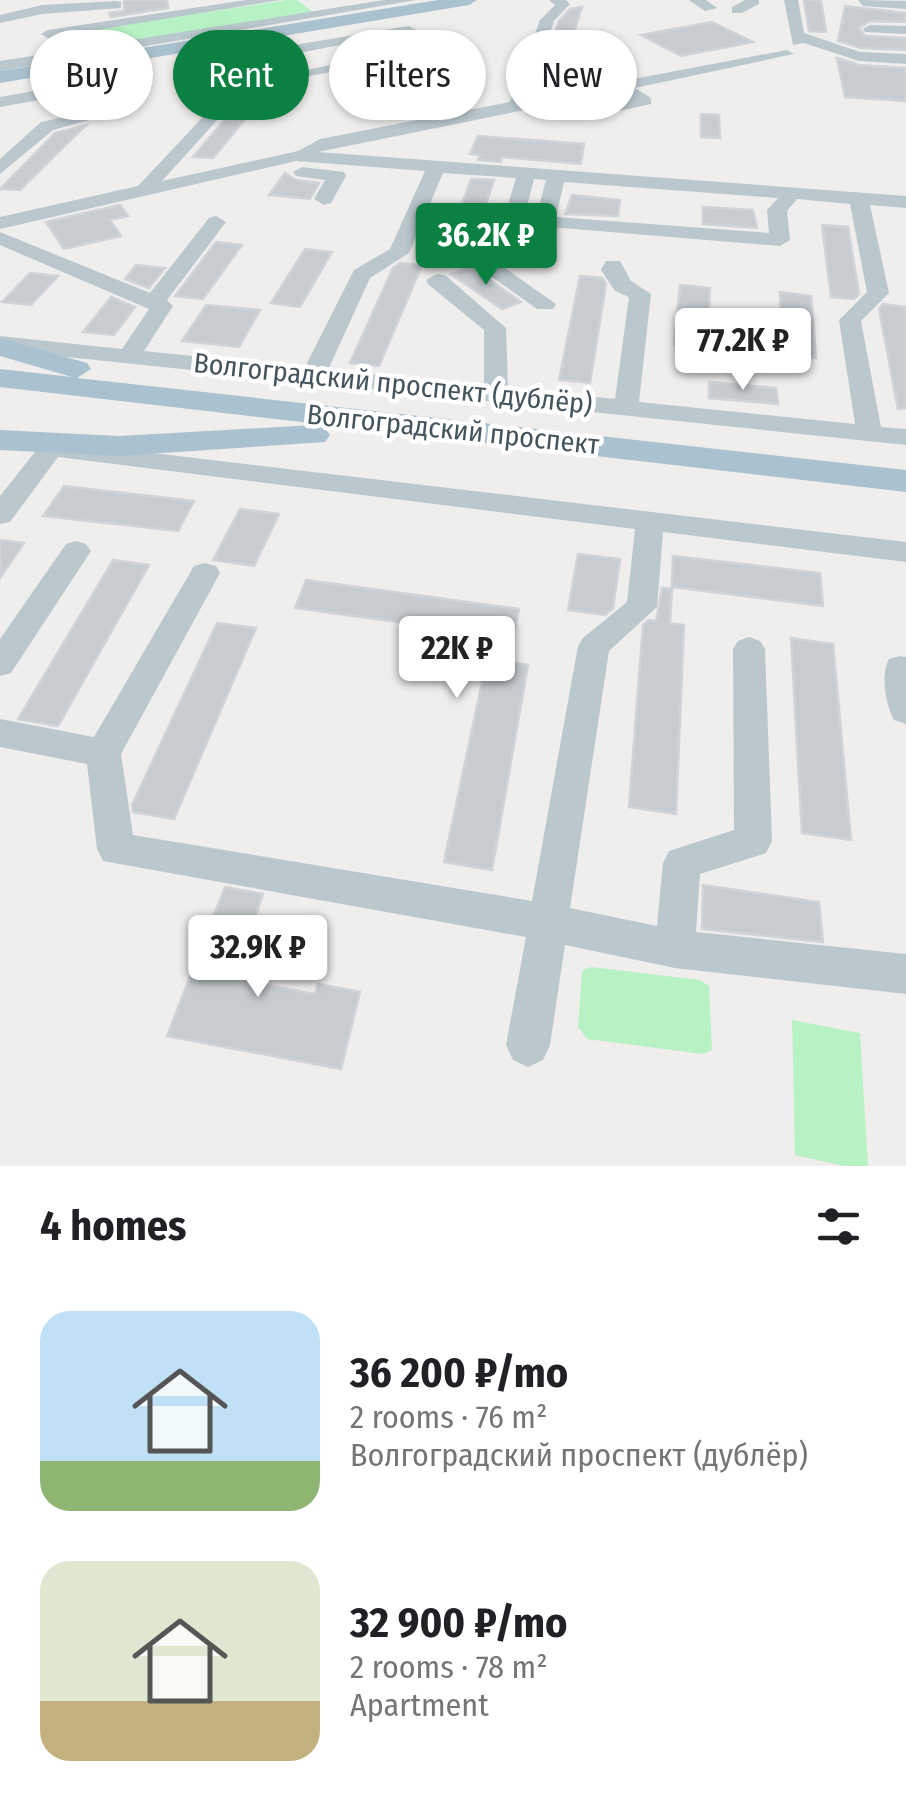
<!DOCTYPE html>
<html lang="en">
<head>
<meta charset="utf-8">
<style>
  body { margin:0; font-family:"Fira Sans Condensed",sans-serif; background:#f2f2f2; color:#202124; height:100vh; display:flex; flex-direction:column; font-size:38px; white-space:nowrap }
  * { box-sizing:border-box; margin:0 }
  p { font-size:32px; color:#757577 }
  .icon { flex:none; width:55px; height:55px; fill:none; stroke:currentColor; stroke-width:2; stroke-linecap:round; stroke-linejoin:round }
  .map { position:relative; height:1166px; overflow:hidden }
  .details { display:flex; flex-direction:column; background:#fff; flex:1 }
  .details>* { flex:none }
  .top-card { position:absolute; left:30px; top:30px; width:848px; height:90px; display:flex; gap:20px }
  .price { position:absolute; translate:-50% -85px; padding:0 22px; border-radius:10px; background:#fff; color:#222; font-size:32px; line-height:65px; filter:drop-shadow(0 2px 5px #0008) }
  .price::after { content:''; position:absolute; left:50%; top:60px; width:30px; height:22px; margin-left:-15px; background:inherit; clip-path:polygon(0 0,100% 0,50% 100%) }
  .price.active { background:#0b8043; color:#fff }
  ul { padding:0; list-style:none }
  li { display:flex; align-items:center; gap:30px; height:250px; padding:0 40px }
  li span { display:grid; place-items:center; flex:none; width:280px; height:200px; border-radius:30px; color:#555 }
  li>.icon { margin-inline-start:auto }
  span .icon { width:120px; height:120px; fill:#fffc; stroke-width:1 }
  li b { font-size:42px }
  h2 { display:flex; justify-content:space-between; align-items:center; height:120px; padding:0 40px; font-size:42px }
  .tag { padding:0 35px; border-radius:45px; background:#fff; box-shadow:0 2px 8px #0004; font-size:35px; line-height:90px }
  .tag.active { background:#0b8043; color:#fff }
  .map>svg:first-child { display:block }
  .green { fill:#b7f2c4 }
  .building { fill:#c6ccd0; stroke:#d0d4d9; stroke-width:2.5 }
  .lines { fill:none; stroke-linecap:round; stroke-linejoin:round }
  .minor { fill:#bac8ce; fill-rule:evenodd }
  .major { fill:#aac2cf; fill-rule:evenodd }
  .labels { text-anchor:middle; stroke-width:9; stroke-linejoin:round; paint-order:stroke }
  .street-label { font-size:28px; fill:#44545c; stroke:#fff }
</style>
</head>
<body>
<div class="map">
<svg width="906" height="1166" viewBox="0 0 906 1166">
  <rect width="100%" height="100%" fill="#f0eded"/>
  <path class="green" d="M287 0H297L313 12 67 52 56 38 61 34Z
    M591 967 700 980 709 986 712 1050 703 1054 587 1039 578 1027 582 971Z
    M792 1020 860 1033 868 1166H844L795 1155Z"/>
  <path class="building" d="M124 0H167L168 8 111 17 109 13 124 11Z
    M804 0H821L826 32 809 31Z
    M845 6 906 13V22L870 21 859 28 865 36 906 38V50L861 48 838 41Z
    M582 7 555 90 548 91 538 85 559 21 570 9Z
    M712 22 753 42 681 56 641 35Z
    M837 58 859 65 906 68V101L845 97Z
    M287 61 291 64 213 158 193 157 261 77Z
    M701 114 719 115 720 138 701 137Z
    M86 125 20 190 0 189 55 133Z
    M478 136 584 144 581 164 502 157 501 162 478 160 480 155 470 154Z
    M285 173 296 180 319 183 310 199 269 195Z
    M471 179 494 180 479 226 455 224Z
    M572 195 620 200 618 216 565 214Z
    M120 205 128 216 110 220 121 236 64 249 46 222Z
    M703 207 753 210 757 228 703 224Z
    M822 225 848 227 859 294 854 299 831 297Z
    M216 242 242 245 203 299 175 296Z
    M305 249 332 252 300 307 271 303Z
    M400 263 422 265 379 366 350 363 393 268Z
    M136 265 165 268 149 288 125 279Z
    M471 267 521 302 502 309 451 274Z
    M30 273 58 276 31 305 2 302Z
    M580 276 602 278 606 284 590 383 559 380Z
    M680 285 710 288 707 349 674 345Z
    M780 292 811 296 816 358 782 354Z
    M111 297 135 307 114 335 83 332Z
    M883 304 906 307V408L898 409 879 309Z
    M206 305 260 310 239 347 182 341Z
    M709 382 776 388 778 404 709 398Z
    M64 486 194 501 178 531 43 516Z
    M240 509 279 514 254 566 213 560Z
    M0 540 24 543 0 578Z
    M578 554 620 559 613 608 605 615 568 610Z
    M673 556 820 573 823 606 672 587Z
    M113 560 149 565 58 726 18 719Z
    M306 580 519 609 508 662 528 665 492 870 444 862 492 635 295 608Z
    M662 588 672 589 670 623 684 625 676 814 629 807 643 625 648 620 656 621Z
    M217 623 256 628 174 819 133 812 132 805Z
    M791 638 833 644 851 840 802 833Z
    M703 885 819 902 823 942 702 929Z
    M225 887 263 894 234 979 315 994 318 984 360 992 341 1069 167 1036Z"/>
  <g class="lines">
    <path class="minor" d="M246 0H280L48 38 41 34 48 30Z
      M384 0H416L0 71V61Z
      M549 0H566L570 4 554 21 528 99 787 50 794 54 635 88 651 98V104L578 120 570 115 572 111 631 99 618 91 318 152 906 196V208L870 205 889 293 861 321 881 427 906 429V445L0 350V336L122 349 149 309 0 245V232L150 293 209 218 216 216 226 222 167 300 173 306 144 351 305 367 354 270 390 249 425 171 296 161 0 229V217L138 186 249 68 275 51 256 34 263 30 288 46 409 26 416 30 289 55 259 74 162 181 298 151 320 139 510 102 540 20 555 5ZM443 173 516 178 504 218 514 224 524 218 534 179 546 180 535 222 538 226 780 246 790 240 787 211 797 199 850 204 867 292 839 320 855 424 639 402 651 294 631 281 620 261H606L601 270 615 291 629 297 615 399 508 388 506 328 445 275 437 274 426 280 429 285 484 330V386L328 370 370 278 409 253ZM564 182 778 198 767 210 769 233 556 217Z
      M689 0H706L717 8 705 11Z
      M745 0H759V4L742 13H732V7Z
      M784 0H798L804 33 860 52 906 54V64L859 61 804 43 793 45Z
      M858 0 906 1V9L863 6Z
      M116 1 121 2V8L42 14 0 23V15L42 5Z
      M870 25 906 26V34L865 32 863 29Z
      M427 45 434 49 432 52 310 76 302 71Z
      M67 61 72 63 111 114 53 130 0 174V159L41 122 92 111 79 93 0 107V97L73 84 59 66Z
      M302 167 344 172 346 176 331 203 324 205 314 199 325 180 296 176 293 172Z
      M439 233 478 249 556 304 553 309H537L464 257 432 243V235Z
      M51 441 906 542V562L663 532 657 607 609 651 570 908 657 926 663 863 669 851 734 830 733 649 738 641 749 637 760 641 765 649 772 841 766 853 700 874 696 932 906 954V994L675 968 565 945 550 1045 543 1060 528 1067 513 1060 506 1045 526 937 103 861 97 849 87 764 0 747V719L94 737 194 566 205 563 216 566 220 573 121 754 133 835 532 901 578 646 583 638 627 602 635 529 58 457 10 522 0 524V496L42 443Z
      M76 541 86 544 91 551 11 673 0 676V639L66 544Z
      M900 656 906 657V724L894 720C886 705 880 675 889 659Z"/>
    <path class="major" d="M438 0H477L469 5 0 83V71Z
      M0 338 87 363 91 369 77 378 906 470V492L0 387V369L72 377 0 356Z
      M314 425 325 428 330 435 325 442 119 456 0 450V430L119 436Z"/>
  </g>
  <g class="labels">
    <g class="street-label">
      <text transform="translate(393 383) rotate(6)" y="10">Волгоградский проспект (дублёр)</text>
      <text transform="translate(453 429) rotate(6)" y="10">Волгоградский проспект</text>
    </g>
  </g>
</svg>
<b class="price active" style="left:486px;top:288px">36.2K ₽</b>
<b class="price" style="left:743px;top:393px">77.2K ₽</b>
<b class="price" style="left:457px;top:701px">22K ₽</b>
<b class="price" style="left:258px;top:1000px">32.9K ₽</b>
<div class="top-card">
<a class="tag">Buy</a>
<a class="tag active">Rent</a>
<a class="tag">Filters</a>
<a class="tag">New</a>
</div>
</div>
<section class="details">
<h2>4 homes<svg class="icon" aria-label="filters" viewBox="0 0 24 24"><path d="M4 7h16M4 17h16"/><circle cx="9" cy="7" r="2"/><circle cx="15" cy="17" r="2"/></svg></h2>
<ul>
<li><span style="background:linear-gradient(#bfe0f5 75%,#8fb573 0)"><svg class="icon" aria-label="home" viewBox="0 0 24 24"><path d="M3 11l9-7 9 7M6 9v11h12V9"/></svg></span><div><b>36 200 ₽/mo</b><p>2 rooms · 76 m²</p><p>Волгоградский проспект (дублёр)</p></div></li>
<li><span style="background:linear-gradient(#dfe7d0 70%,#c2b280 0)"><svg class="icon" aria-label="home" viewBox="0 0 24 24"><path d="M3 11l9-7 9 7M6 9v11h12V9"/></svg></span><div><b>32 900 ₽/mo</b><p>2 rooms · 78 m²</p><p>Apartment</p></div></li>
</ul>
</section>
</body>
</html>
